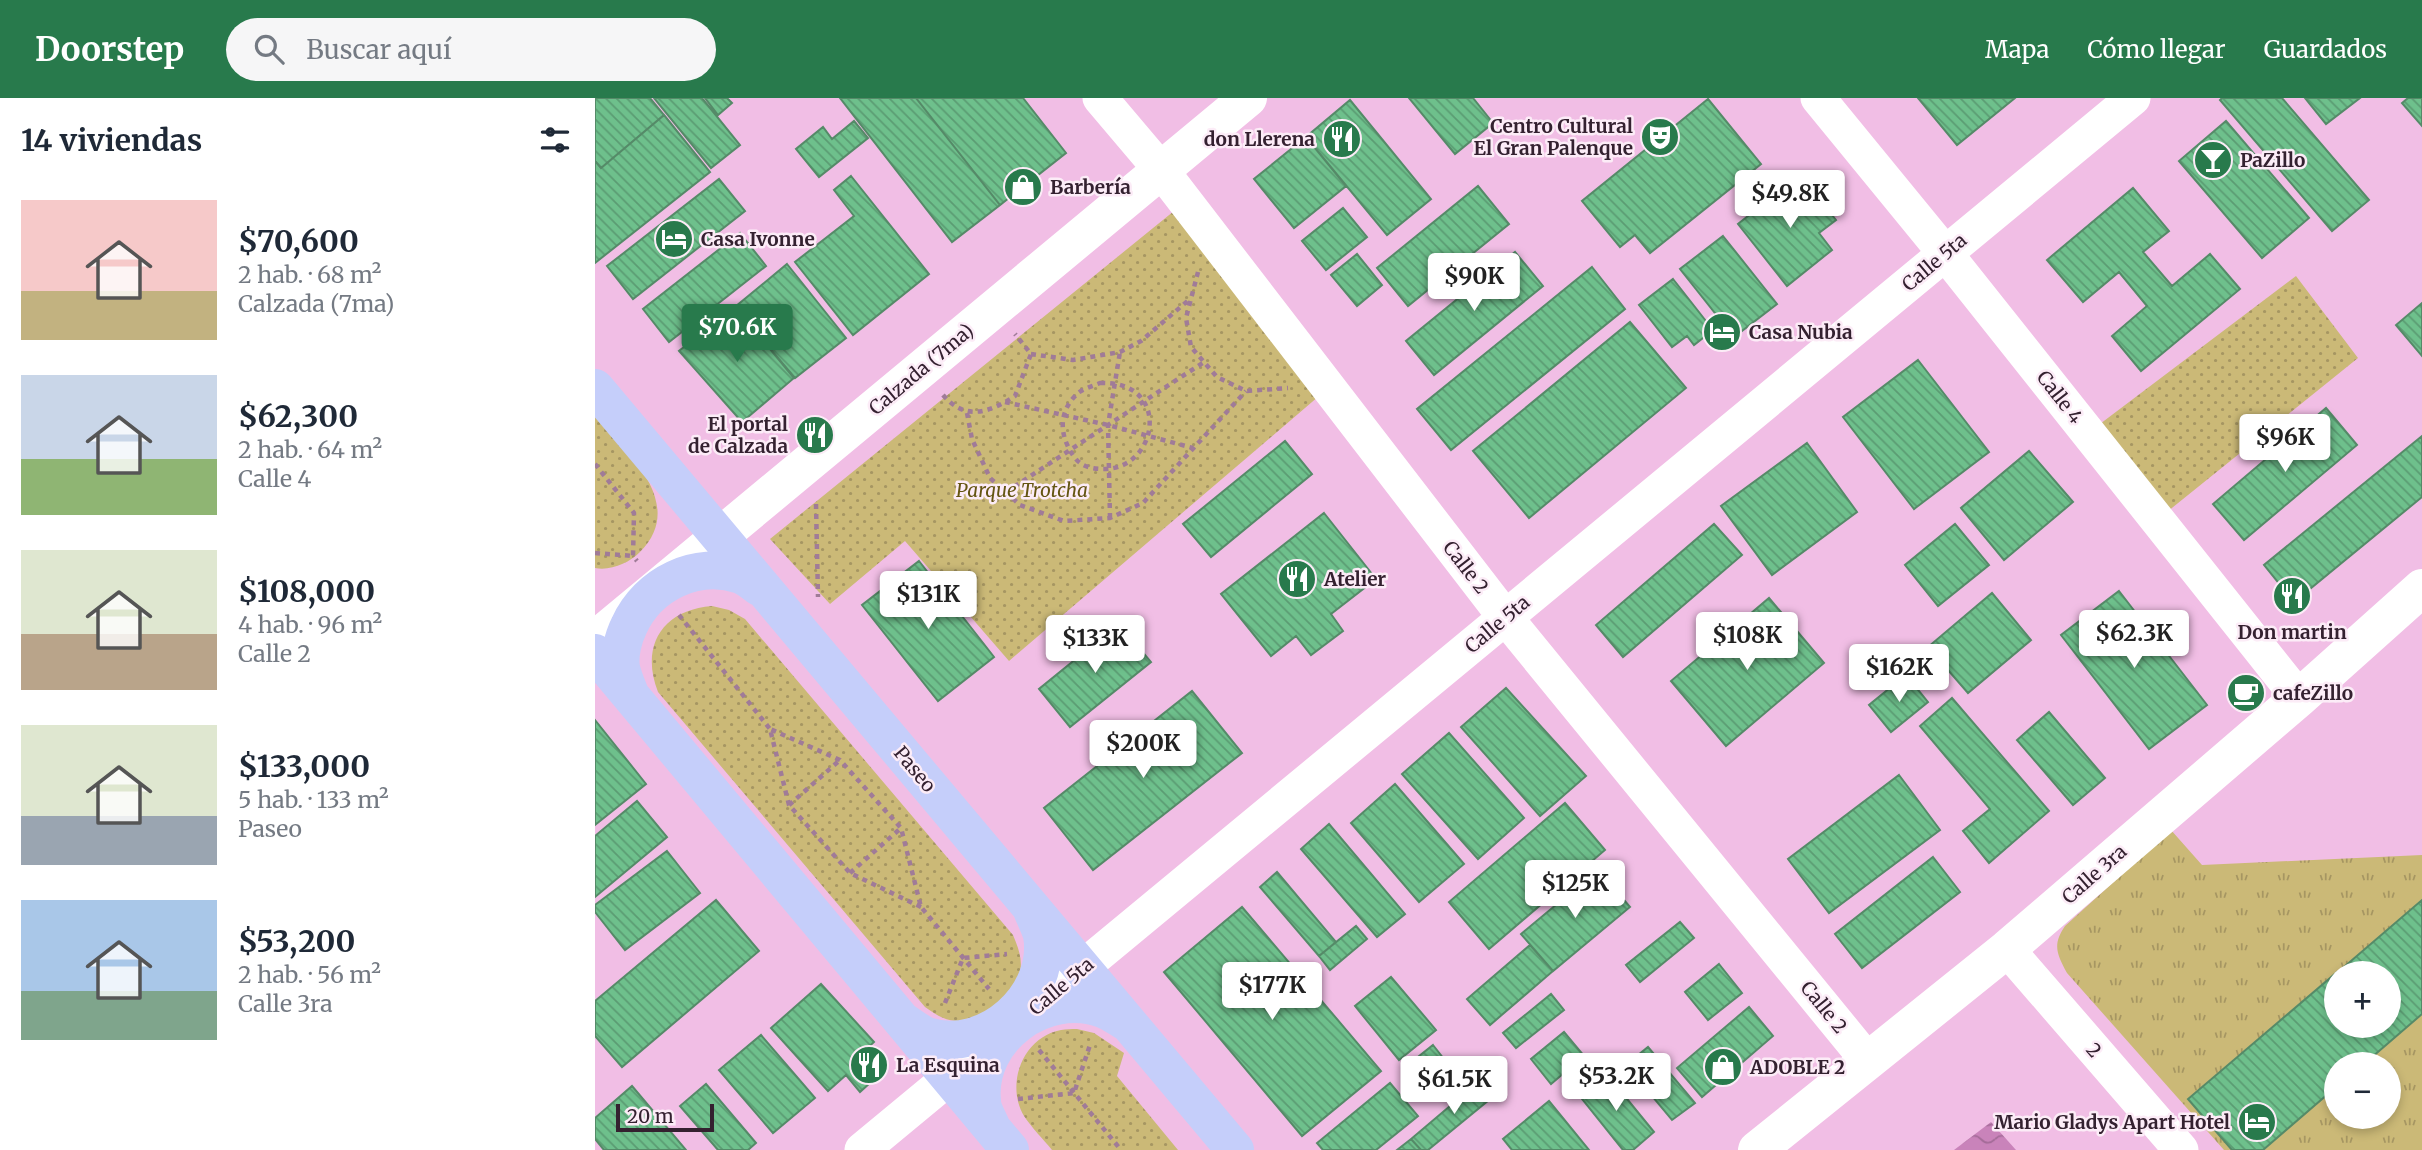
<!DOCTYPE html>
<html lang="es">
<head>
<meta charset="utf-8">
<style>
  body { margin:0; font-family:Merriweather,serif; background:#f6f6f7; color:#1f2937; height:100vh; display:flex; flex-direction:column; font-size:26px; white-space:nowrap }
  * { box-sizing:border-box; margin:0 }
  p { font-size:23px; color:#747a83 }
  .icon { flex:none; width:38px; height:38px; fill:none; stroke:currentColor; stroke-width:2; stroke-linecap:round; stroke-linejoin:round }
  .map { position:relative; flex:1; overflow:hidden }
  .details { display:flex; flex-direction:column; background:#fff; width:595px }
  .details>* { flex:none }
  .buttons { position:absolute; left:1729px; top:863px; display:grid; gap:14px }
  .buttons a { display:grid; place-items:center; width:77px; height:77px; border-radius:50%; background:#fff; box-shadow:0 4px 10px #0003; font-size:35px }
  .scale { position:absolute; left:21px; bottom:18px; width:98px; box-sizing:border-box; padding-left:7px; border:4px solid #342130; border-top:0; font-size:19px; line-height:24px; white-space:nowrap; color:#342130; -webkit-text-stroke:5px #fcecf7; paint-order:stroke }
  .price { position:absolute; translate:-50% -60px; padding:0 16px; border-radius:7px; background:#fff; color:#222; font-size:23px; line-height:46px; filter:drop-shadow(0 2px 4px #0008) }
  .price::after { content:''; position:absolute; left:50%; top:42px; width:21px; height:16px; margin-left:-10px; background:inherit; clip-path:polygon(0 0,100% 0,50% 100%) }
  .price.selected { background:#287a4c; color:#fff }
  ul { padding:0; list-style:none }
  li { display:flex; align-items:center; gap:21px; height:175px; padding:0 21px }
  li span { display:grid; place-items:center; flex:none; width:196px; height:140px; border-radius:0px; color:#555 }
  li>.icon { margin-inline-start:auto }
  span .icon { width:84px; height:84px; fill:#fffc; stroke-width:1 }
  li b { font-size:30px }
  h2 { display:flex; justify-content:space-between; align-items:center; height:84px; padding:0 21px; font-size:30px }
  header { display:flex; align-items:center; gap:42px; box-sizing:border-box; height:98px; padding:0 35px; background:#287a4c; color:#fff }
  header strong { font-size:33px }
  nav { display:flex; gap:38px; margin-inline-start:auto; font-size:24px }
  .search { width:490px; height:63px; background:#f6f6f7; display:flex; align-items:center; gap:18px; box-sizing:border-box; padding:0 24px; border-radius:38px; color:#747a83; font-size:26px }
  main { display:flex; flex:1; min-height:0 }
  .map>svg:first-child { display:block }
  .grass { fill:url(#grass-tufts); fill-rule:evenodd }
  .park { fill:url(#park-dots) }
  .water { fill:url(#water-waves) }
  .building { fill:url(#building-back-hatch); stroke:#558a68; stroke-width:2 }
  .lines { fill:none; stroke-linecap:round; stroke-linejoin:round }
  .path { stroke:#a07b98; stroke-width:4.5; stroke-dasharray:5 5; stroke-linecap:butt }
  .minor { stroke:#fff; stroke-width:35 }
  .secondary { stroke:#fff; stroke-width:38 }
  .primary { stroke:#c5cefa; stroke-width:38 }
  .labels { text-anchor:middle; stroke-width:5; stroke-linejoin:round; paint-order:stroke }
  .poi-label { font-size:19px; font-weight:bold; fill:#342130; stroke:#fcecf7; text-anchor:start }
  .street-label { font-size:19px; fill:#342130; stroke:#fcecf7 }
  .park-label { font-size:19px; font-style:italic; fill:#645512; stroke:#fcecf7 }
</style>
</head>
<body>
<header>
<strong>Doorstep</strong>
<div class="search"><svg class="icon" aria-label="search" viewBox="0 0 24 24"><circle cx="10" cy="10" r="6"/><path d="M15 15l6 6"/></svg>Buscar aquí</div>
<nav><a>Mapa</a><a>Cómo llegar</a><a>Guardados</a></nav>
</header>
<main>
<section class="details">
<h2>14 viviendas<svg class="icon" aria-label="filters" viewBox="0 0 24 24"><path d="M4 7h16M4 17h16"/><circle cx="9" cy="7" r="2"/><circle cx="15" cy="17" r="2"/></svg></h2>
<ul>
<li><span style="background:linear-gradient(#f6c9c9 65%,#c2b280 0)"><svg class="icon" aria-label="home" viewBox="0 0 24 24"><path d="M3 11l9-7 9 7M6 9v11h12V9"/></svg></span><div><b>$70,600</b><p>2 hab. · 68 m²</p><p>Calzada (7ma)</p></div></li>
<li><span style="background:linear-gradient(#c9d6e8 60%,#8fb573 0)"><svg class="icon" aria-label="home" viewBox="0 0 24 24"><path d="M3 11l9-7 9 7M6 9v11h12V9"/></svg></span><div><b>$62,300</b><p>2 hab. · 64 m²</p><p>Calle 4</p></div></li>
<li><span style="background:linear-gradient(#dfe7d0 60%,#b9a48a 0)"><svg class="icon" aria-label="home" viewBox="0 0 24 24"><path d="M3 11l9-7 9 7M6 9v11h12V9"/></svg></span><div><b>$108,000</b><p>4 hab. · 96 m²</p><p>Calle 2</p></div></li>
<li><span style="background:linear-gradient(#dfe7d0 65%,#9aa5b1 0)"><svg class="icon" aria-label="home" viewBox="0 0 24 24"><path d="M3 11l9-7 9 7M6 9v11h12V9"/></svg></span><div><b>$133,000</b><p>5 hab. · 133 m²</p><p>Paseo</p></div></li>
<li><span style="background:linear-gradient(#a9c7e8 65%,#7fa58c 0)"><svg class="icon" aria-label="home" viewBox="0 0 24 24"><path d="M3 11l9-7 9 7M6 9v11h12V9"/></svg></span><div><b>$53,200</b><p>2 hab. · 56 m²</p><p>Calle 3ra</p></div></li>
</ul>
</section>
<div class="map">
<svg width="1827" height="1052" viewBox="0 0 1827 1052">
  <defs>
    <pattern id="grass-tufts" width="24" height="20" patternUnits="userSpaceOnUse" patternTransform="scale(1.75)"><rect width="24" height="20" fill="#cbb977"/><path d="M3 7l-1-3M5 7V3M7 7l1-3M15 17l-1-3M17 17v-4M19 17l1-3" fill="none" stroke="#a69662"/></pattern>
    <pattern id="park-dots" width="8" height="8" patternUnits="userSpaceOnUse" patternTransform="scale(1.75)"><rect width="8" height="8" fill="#cbb977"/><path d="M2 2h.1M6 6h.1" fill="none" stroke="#a69662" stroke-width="1.8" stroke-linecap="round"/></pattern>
    <pattern id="water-waves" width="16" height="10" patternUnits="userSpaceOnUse" patternTransform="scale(1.75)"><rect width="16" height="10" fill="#c983ba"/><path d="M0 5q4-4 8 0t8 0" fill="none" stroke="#a46b98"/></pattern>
    <pattern id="building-back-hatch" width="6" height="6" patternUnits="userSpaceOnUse" patternTransform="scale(1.75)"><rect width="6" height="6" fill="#6ec08c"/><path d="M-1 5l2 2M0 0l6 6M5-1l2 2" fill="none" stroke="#5b9c73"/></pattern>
  </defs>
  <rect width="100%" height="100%" fill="#f1bee5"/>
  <path class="grass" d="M1576 732 1607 767 1827 757V1052H1629L1472 875C1462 856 1457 847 1470 828ZM1741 875H1794V928H1741ZM1741 966H1794V1018H1741Z"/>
  <path class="park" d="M579 113 724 298 414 563 310 443 235 506 175 441Z
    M1701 178 1763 260 1562 422 1493 335Z
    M0 315C31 353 93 406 45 454 34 465 16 473 0 470Z
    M117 508 134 512 150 521 418 837C423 849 428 861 425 875 420 904 389 927 360 923 348 922 339 915 330 909L63 594C45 548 67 512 117 508Z
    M482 931 499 935 529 955 522 978 583 1052H457C448 1041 437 1030 429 1018 410 986 428 939 466 932 471 931 477 931 482 931Z"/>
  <path class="water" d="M1396 1024 1421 1052H1359Z"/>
  <path class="building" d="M0 0H55L69 17 6 70 0 63Z
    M59 0H107L145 47 116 70Z
    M110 0H132L137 5 123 17Z
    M245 0H321L405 107 357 144Z
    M321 0H428L471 55 405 107Z
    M814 0H878L898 25 860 56Z
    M1323 0H1420L1362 47Z
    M1627 0H1687L1774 102 1737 133 1625 2Z
    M1710 0H1765L1731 26Z
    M1813 0H1827V28L1807 5Z
    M1113 1 1166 66 1055 155 1040 137 1025 149 987 103Z
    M755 2 836 101 792 137 711 39Z
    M69 17 115 74 0 165V63L6 70Z
    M259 23 273 40 224 79 201 51 228 29 237 41Z
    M1631 23 1714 120 1667 160 1584 63Z
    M711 39 751 88 699 130 659 81Z
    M1205 77 1241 122 1224 135 1237 152 1192 188 1143 126Z
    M256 78 334 176 258 237 200 164 259 118 239 92Z
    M124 81 150 113 38 201 12 168Z
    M883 88 914 126 813 208 782 170Z
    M1538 90 1574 133 1548 154 1577 188 1615 156 1645 191 1546 273 1517 238 1552 208 1524 174 1488 204 1452 162Z
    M748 110 772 139 731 172 707 143Z
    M145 135 171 168 74 244 48 211Z
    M1128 138 1182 206 1139 239 1085 171Z
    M920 154 948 188 839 277 811 243Z
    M762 156 787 187 762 208 736 177Z
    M192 166 251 240 200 280 140 209Z
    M997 169 1030 211 856 352 822 311Z
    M1078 181 1118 232 1099 247 1092 238 1077 249 1044 207Z
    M1827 205V258L1801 227Z
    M140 209 199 280 147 324 84 253Z
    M1035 224 1091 290 934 420 878 353Z
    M1323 262 1394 354 1319 411 1248 319Z
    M1731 310 1762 347 1649 442 1618 406Z
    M1827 338V399L1699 504 1669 467Z
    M690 343 717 376 616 459 588 426Z
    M1212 345 1262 414 1177 477 1126 408Z
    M1434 353 1478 404 1409 462 1366 410Z
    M729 415 781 481 736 516 748 533 716 557 701 538 676 558 626 496Z
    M1119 426 1147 457 1028 559 1001 527Z
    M1360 426 1394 467 1343 508 1310 467Z
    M324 463 399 559 343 603 267 507Z
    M1524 493 1612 607 1554 651 1466 537Z
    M1397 495 1436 542 1373 595 1333 549Z
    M1174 500 1229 565 1131 648 1076 583Z
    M524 526 556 564 475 629 444 591Z
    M1311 577 1333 604 1296 634 1274 607Z
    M911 590 991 678 945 718 866 629Z
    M597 593 647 655 498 772 449 710Z
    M1357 600 1454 713 1394 765 1368 733 1395 711 1325 628Z
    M1454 614 1510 680 1478 707 1422 642Z
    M0 622 51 686 0 727Z
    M854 635 929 720 883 761 807 676Z
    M1304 677 1345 732 1234 815 1193 761Z
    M800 686 869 766 824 804 756 725Z
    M42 703 72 739 0 799V738Z
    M970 705 1010 752 894 851 854 804Z
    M734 726 810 816 782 839 706 751Z
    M72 753 105 795 30 852 0 814V807Z
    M1338 759 1365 794 1267 870 1240 836Z
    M1003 772 1035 809 958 873 926 836Z
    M682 774 741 844 724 858 665 789Z
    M121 802 164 853 27 969 0 938V903Z
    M1827 802V916L1769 966H1741V989L1668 1052H1637L1593 1001 1741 875V928H1794V875H1742Z
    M647 809 786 973 707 1038 569 874Z
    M1085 824 1099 840 1045 884 1031 867Z
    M761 828 772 841 735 872 724 858Z
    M935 847 958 873 895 927 872 901Z
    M1124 866 1147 895 1113 922 1090 894Z
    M796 879 841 932 804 962 760 908Z
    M226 886 279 944 268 954 287 974 265 994 251 977 233 993 176 930Z
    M956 896 969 912 921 950 908 935Z
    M1154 909 1178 938 1107 999 1082 970Z
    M969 934 989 958 956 986 936 961Z
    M166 937 220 1000 178 1035 124 972Z
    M838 947 856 970 831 989 813 967Z
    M1053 949 1100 1005 1077 1022 1031 967Z
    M1010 974 1059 1034 1038 1052H1028L983 996Z
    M887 981 900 997 833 1052H826L816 1041Z
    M795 985 823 1018 781 1052H728L722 1045Z
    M111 986 161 1045 153 1052H123L85 1008Z
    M37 988 91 1052H9L0 1041V1020Z
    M954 1003 994 1052H917L908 1041Z
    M816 1041 826 1052H802Z"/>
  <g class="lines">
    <path class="path" d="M603 174 591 220 596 249 622 279 651 293 693 290
      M436 256 478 262 525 254 546 243 596 200
      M505 285C577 282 564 371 509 371 498 371 487 369 480 360 465 340 462 316 481 297 486 291 498 288 505 285Z
      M348 297C370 323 394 315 420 298L436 256 420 236
      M410 304 513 327 598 350
      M372 315 377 341 395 380 425 407 469 423 515 420 548 405 651 293
      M0 366 39 415 38 458 42 463
      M411 394 609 264
      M221 406 223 499
      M515 420 513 327 525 254
      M0 455 38 458
      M84 517 175 631
      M194 707 245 662
      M255 775 306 730
      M326 809 255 775 194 707 175 631 245 662 306 730 326 809 394 891
      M350 905 368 860 412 856
      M444 952 526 1052
      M423 1001 479 995 496 944"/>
    <path class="minor" d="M505 0 566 72 910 519 1273 963
      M1223 0 1350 155 1704 600
      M1412 851 1586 1052
      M267 1052 1538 0"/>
    <path class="secondary" d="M0 542 653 0
      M1162 1052 1412 851 1704 600 1827 490"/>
    <path class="primary" d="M0 290 640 1052
      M0 555 415 1052
      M35 596C32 588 28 579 26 570 24 557 28 540 34 528 53 486 101 462 146 477 153 480 159 485 164 489
      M309 924C316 928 324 935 332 938 392 957 457 898 447 837 445 829 440 820 437 812
      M396 1028C393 1021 387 1011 387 1003 381 940 449 890 508 911 516 914 524 920 531 924"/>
  </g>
  <defs>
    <symbol id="theatre-disc" viewBox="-11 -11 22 22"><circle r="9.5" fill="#287a4c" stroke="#fcecf7"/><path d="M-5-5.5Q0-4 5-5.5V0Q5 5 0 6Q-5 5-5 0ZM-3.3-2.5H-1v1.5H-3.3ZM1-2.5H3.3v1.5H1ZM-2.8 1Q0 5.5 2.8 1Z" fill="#fff"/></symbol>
    <symbol id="restaurant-disc" viewBox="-11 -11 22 22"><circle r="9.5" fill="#287a4c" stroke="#fcecf7"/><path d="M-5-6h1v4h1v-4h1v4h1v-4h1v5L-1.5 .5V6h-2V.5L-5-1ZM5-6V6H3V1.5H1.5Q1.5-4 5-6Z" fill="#fff"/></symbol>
    <symbol id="bar-disc" viewBox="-11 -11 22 22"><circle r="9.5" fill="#287a4c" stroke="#fcecf7"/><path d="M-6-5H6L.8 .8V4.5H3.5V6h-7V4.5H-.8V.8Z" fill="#fff"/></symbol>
    <symbol id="shop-disc" viewBox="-11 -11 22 22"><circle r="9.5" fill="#287a4c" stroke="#fcecf7"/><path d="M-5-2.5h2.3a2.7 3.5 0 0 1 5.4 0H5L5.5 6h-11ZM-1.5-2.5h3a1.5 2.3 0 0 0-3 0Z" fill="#fff"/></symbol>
    <symbol id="hotel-disc" viewBox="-11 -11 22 22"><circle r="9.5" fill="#287a4c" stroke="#fcecf7"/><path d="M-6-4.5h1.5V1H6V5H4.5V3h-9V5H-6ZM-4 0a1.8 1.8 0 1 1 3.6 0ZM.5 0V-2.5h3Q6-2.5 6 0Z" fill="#fff"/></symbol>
    <symbol id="cafe-disc" viewBox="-11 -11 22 22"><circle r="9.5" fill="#287a4c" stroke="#fcecf7"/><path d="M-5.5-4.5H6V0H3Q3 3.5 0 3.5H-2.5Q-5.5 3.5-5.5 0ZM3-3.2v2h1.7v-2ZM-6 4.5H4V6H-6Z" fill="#fff"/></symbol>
  </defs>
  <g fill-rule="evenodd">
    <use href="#theatre-disc" x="1043" y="17" width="44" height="44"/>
    <use href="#restaurant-disc" x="725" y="19" width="44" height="44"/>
    <use href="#bar-disc" x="1596" y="40" width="44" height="44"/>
    <use href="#shop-disc" x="406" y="67" width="44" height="44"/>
    <use href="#hotel-disc" x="57" y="119" width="44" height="44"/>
    <use href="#hotel-disc" x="1105" y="212" width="44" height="44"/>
    <use href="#restaurant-disc" x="198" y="315" width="44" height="44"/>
    <use href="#restaurant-disc" x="680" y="459" width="44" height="44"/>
    <use href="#restaurant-disc" x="1675" y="476" width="44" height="44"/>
    <use href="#cafe-disc" x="1629" y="573" width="44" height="44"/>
    <use href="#restaurant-disc" x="252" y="945" width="44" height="44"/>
    <use href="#shop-disc" x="1106" y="947" width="44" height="44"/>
    <use href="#hotel-disc" x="1640" y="1002" width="44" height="44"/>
  </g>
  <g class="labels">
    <g class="poi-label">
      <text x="1038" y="35" text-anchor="end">Centro Cultural<tspan x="1038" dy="22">El Gran Palenque</tspan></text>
      <text x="720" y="48" text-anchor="end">don Llerena</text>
      <text x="1645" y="69">PaZillo</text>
      <text x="455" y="96">Barbería</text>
      <text x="106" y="148">Casa Ivonne</text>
      <text x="1154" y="241">Casa Nubia</text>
      <text x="193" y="333" text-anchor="end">El portal<tspan x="193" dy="22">de Calzada</tspan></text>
      <text x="729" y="488">Atelier</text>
      <text x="1697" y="541" text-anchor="middle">Don martin</text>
      <text x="1678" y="602">cafeZillo</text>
      <text x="301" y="974">La Esquina</text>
      <text x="1155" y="976">ADOBLE 2</text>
      <text x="1635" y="1031" text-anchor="end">Mario Gladys Apart Hotel</text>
    </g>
    <g class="street-label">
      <text transform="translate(1339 164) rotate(-40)" y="7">Calle 5ta</text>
      <text transform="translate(326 271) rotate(-40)" y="7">Calzada (7ma)</text>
      <text transform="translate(1465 299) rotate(52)" y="7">Calle 4</text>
      <text transform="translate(871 469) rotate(52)" y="7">Calle 2</text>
      <text transform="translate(902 526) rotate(-40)" y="7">Calle 5ta</text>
      <text transform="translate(320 671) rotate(50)" y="7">Paseo</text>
      <text transform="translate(1499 776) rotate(-41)" y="7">Calle 3ra</text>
      <text transform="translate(466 888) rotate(-40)" y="7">Calle 5ta</text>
      <text transform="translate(1229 909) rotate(51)" y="7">Calle 2</text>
      <text transform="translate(1499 952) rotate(49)" y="7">2</text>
    </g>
    <g class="park-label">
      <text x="427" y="399">Parque Trotcha</text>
    </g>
  </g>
</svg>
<div class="buttons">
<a>+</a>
<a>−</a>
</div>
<div class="scale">20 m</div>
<b class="price" style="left:1195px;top:132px">$49.8K</b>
<b class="price" style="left:879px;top:215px">$90K</b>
<b class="price selected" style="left:142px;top:266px">$70.6K</b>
<b class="price" style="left:1690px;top:376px">$96K</b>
<b class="price" style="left:333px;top:533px">$131K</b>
<b class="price" style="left:1539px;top:572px">$62.3K</b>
<b class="price" style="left:1152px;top:574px">$108K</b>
<b class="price" style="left:500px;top:577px">$133K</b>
<b class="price" style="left:1304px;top:606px">$162K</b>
<b class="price" style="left:548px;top:682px">$200K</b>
<b class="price" style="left:980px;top:822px">$125K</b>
<b class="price" style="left:677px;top:924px">$177K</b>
<b class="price" style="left:1021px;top:1015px">$53.2K</b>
<b class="price" style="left:859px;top:1018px">$61.5K</b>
</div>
</main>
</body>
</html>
